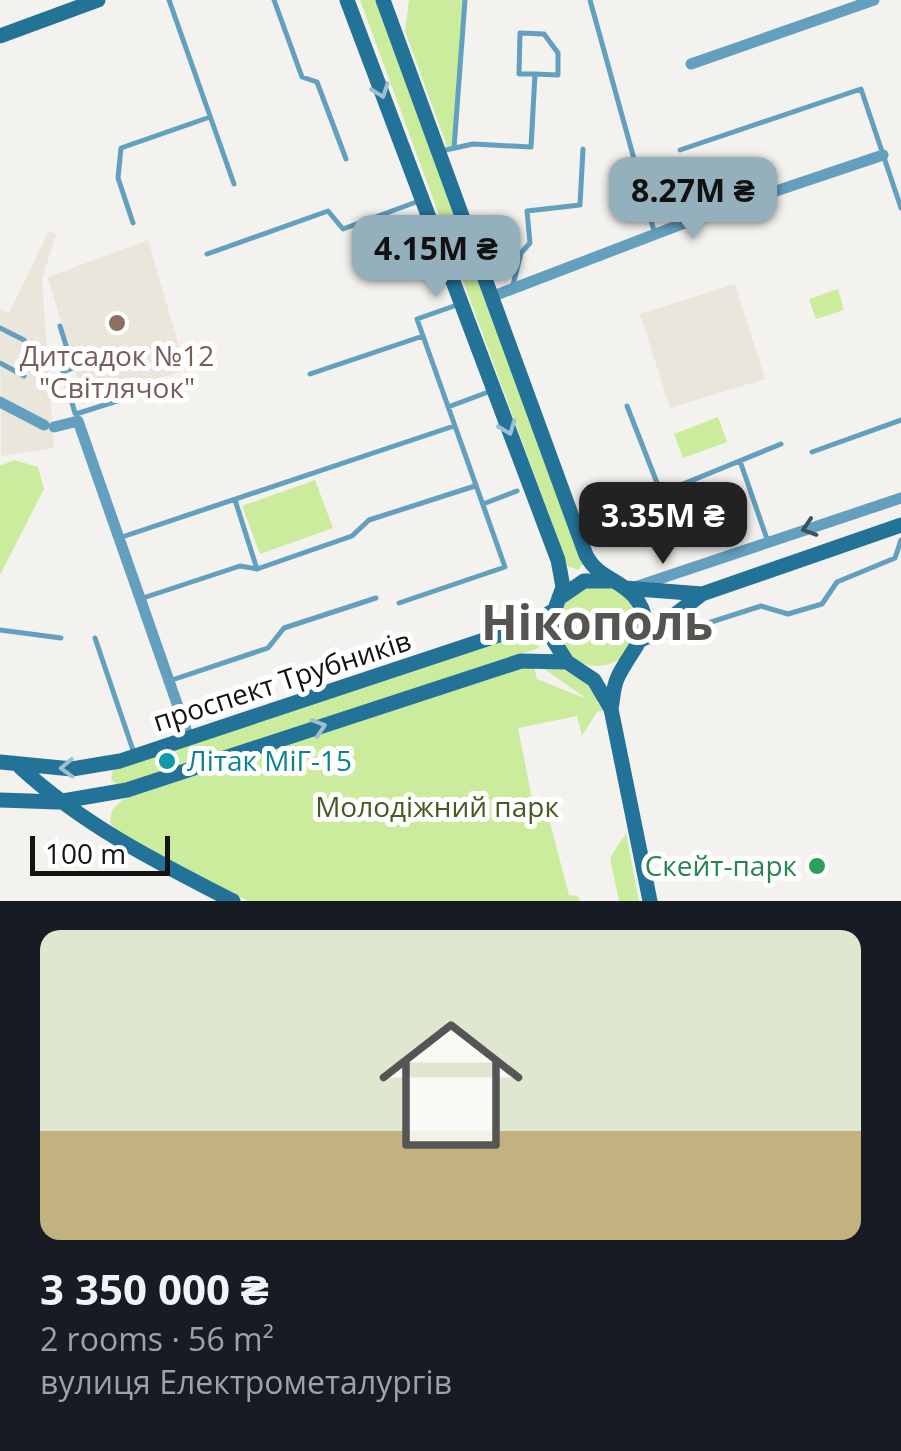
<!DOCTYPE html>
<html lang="en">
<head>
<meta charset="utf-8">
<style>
  body { margin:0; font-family:"Open Sans",sans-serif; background:#242831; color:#f1f3f6; height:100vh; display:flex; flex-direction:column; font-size:38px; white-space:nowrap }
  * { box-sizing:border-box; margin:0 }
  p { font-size:32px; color:#9ea1a6 }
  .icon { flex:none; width:55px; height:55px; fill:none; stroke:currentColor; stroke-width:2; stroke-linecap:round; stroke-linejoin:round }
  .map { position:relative; height:901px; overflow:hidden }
  .side { display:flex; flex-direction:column; background:#171b24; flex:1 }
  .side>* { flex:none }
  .scale { position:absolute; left:30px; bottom:25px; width:140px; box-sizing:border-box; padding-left:10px; border:5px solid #141312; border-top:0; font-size:28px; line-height:35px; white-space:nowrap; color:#141312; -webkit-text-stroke:8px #fff; paint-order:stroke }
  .price { position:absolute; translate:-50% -85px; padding:0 22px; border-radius:20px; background:#94b0bc; color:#111; font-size:32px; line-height:65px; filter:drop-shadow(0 2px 5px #0008) }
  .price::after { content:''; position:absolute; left:50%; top:60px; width:30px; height:22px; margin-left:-15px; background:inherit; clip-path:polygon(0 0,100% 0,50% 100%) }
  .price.selected { background:#222; color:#fff }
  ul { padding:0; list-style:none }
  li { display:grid; align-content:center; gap:20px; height:530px; padding:0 40px }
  li span { display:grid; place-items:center; height:310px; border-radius:20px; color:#555 }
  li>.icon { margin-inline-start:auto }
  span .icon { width:180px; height:180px; fill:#fffc; stroke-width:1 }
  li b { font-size:42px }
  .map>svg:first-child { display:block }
  .built { fill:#ebe6dc }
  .green { fill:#ccec9d }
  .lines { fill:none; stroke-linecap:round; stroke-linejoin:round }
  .service { stroke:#639fbf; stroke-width:5 }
  .minor { stroke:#639fbf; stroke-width:11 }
  .secondary { stroke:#237398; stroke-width:15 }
  .oneway { stroke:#9cc0d1 }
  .oneway2 { stroke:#385260 }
  .education-dot { fill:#8d6e63; stroke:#fff; stroke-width:4 }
  .culture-dot { fill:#0f9aa8; stroke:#fff; stroke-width:4 }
  .leisure-dot { fill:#2e9e5b; stroke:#fff; stroke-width:4 }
  .labels { text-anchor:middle; stroke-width:10; stroke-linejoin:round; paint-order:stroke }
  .education-label { font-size:28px; fill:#785e54; stroke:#fff }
  .street-label { font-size:28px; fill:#141312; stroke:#fff }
  .culture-label { font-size:28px; fill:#0d838f; stroke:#fff; text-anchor:start }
  .park-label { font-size:28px; fill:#465b21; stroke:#fff }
  .leisure-label { font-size:28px; fill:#27864d; stroke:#fff; text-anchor:end }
  .town-label { font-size:48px; font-weight:bold; fill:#555451; stroke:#fff }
</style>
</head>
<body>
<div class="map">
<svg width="901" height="901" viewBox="0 0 901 901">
  <rect width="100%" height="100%" fill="#f3f2ee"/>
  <path class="built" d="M49 231 56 234 42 280 54 448 1 456 0 309 9 313Z
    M148 240 186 370 84 400 48 277Z
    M735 284 765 379 670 408 640 314Z"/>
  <path class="green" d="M360 0H377L583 564 578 570 568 566Z
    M409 0H465L454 148 448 149 405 31Z
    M838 289 844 310 816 319 809 299Z
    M718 417 727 442 683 458 674 434Z
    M14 460 38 467 44 489 0 575V466Z
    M315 480 333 528 260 554 242 506Z
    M557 626a40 40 0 1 1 80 0a40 40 0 1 1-80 0Z
    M533 627 539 648 119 786 111 780 113 769Z
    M533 663 537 679 587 699 543 668 555 665C571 675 593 683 600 701L596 703 611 709 597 712 582 736 577 716 518 728 536 819H549L569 895 578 896 580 901H248L118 833 110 822 112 810 122 800Z
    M626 833 639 901H619L610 858Z"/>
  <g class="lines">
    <path class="service" d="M169 0 234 184
      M274 0 302 77 317 82 346 159
      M590 0 654 231
      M454 148 465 0
      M680 150 861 89 901 208
      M441 151 473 144 531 147 535 74 558 75V53L544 34 520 33 519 74H535
      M133 223 118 178 121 148 210 117
      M207 254 328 211 343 229 419 201
      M513 285 521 253 530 243 527 211 580 205 583 149
      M60 326 73 368 63 372 75 413
      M0 328 24 340
      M0 363 24 376
      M310 374 423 336
      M627 406 661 493 781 444
      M448 407 491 391
      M76 414 177 382
      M812 452 901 420
      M740 461 767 539
      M235 500 257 569
      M483 504 517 491
      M122 537 454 426
      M143 598 240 566 257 569 352 536 369 520 475 486
      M399 603 505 567 417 319 457 305
      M0 630 61 638
      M95 638 134 753
      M649 642 761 606 788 614 822 604 837 582 895 558 901 540
      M172 680 268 648 284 628 376 598"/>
    <path class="minor" d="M691 64 874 0
      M491 297 708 214 883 155
      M0 402 44 425
      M54 427 78 421 189 738
      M635 587 901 498"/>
    <path class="secondary" d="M347 0 558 560 563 587 551 620 552 638 567 662 594 680 611 709 650 901
      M383 0 586 555C597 577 618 579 633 595 662 628 629 650 617 679 613 688 613 699 611 709
      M0 36 98 0
      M625 588 702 594
      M562 596 584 581H610
      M643 639 702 594 901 525
      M0 762 72 769 120 761 529 625 553 611
      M20 767C83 825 157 862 233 901
      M0 800 57 802 127 790 521 661 567 662"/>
  </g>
  <defs><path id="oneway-chevron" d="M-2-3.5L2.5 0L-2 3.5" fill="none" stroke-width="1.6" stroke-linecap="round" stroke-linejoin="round" transform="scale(2.5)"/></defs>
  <g class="oneway">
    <use href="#oneway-chevron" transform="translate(381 91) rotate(70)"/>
    <use href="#oneway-chevron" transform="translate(508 428) rotate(69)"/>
    <use href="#oneway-chevron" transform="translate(319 727) rotate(-18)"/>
    <use href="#oneway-chevron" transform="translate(67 768) rotate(178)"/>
  </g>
  <use class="oneway2" href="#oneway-chevron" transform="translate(809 528) rotate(162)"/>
  <circle class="education-dot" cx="117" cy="323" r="10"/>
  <circle class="culture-dot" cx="167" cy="761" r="10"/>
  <circle class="leisure-dot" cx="817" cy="866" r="10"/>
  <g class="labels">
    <g class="education-label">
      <text x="117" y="366">Дитсадок №12<tspan x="117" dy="32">"Світлячок"</tspan></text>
    </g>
    <g class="street-label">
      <text transform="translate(282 681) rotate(-18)" y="10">проспект Трубників</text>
    </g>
    <g class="culture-label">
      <text x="187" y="771">Літак МіГ-15</text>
    </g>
    <g class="park-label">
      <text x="437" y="817">Молодіжний парк</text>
    </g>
    <g class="leisure-label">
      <text x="797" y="876">Скейт-парк</text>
    </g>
    <g class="town-label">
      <text x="597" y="640">Нікополь</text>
    </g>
  </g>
</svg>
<div class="scale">100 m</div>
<b class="price" style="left:693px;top:242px">8.27M ₴</b>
<b class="price" style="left:436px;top:300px">4.15M ₴</b>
<b class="price selected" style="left:663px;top:567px">3.35M ₴</b>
</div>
<section class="side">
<ul>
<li><span style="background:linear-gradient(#dfe7d0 65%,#c2b280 0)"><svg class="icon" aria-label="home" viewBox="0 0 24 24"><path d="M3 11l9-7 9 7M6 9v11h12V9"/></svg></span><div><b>3 350 000 ₴</b><p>2 rooms · 56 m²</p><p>вулиця Електрометалургів</p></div></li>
</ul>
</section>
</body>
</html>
